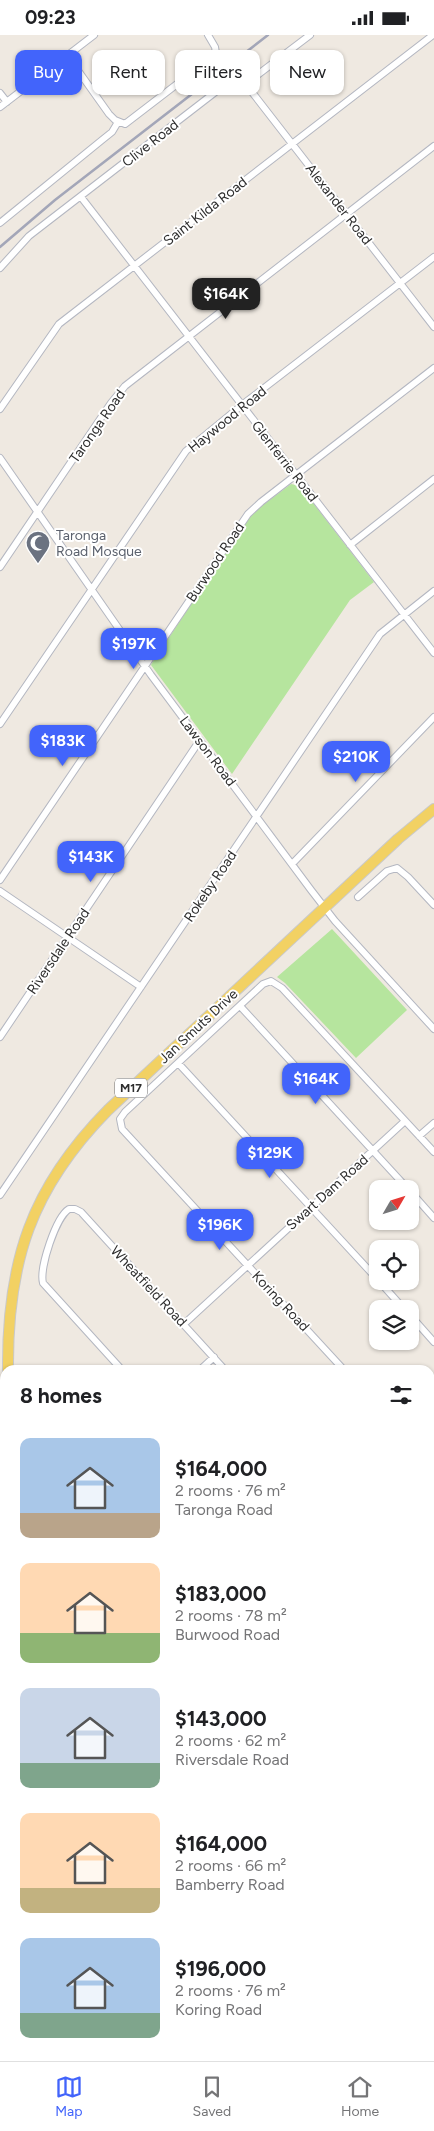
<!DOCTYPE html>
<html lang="en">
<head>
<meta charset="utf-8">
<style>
  body { margin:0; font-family:Figtree,sans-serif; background:#f2f2f2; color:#202124; height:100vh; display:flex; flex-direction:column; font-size:19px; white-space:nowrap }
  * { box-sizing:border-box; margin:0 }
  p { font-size:16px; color:#757577 }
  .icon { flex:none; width:28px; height:28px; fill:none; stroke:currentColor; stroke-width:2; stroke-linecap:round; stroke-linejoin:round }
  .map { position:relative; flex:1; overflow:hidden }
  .details { position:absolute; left:0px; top:1330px; width:435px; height:696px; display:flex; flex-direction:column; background:#fff; border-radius:15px 15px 0 0; box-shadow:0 1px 4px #0004 }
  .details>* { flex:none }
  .top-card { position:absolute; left:15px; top:15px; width:405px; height:45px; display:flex; gap:10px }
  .needle { width:32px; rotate:51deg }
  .fabs { position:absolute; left:369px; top:1145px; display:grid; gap:10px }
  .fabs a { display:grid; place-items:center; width:50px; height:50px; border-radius:10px; background:#fff; box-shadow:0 1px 4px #0004; font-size:25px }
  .price { position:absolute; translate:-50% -42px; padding:0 11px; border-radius:10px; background:#4264fb; color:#fff; font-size:16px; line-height:32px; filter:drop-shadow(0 1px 2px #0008) }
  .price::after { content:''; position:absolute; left:50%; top:30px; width:15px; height:11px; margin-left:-8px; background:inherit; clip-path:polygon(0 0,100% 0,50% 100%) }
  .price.selected { background:#222; color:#fff }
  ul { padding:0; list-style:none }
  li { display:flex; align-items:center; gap:15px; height:125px; padding:0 20px }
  li span { display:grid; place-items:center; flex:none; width:140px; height:100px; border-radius:10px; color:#555 }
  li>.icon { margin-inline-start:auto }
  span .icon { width:60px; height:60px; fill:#fffc; stroke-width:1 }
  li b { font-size:21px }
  h2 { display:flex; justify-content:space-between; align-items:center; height:60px; padding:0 20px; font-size:21px }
  .chip { padding:0 18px; border-radius:10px; background:#fff; box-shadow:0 1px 4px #0004; font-size:18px; line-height:45px }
  .chip.selected { background:#4264fb; color:#fff }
  .status { display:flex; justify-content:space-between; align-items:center; height:35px; padding:0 25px; background:#fff; direction:ltr }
  .status svg { height:14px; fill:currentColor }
  .dock { display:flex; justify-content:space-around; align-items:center; height:70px; border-top:1px solid #e0e0e0; background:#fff; font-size:14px; color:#757577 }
  .dock a { display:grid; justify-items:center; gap:2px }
  .dock .selected { color:#4264fb }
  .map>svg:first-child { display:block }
  .green { fill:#b6e59e }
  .pitch { fill:#c9ec9a }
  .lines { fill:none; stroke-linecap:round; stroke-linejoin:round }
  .minor-casing { stroke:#b4b7c1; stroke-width:8 }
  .tertiary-casing { stroke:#b4b7c1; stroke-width:9 }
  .primary-casing { stroke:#c9c9c9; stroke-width:12 }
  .minor { stroke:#fff; stroke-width:6 }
  .tertiary { stroke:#fff; stroke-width:8 }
  .primary { stroke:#f2d163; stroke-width:10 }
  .rail { stroke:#a3a6b8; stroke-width:2.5 }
  .labels { text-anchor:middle; stroke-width:4; stroke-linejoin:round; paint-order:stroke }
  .shield { fill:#fff; stroke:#6d6d6d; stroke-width:1 }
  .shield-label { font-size:12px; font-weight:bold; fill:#2e2e2e }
  .street-label { font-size:14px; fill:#2e2e2e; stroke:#fff }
  .worship-label { font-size:14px; fill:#5b616d; stroke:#fff; text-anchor:start }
</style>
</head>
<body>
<div class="status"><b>09:23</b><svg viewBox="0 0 49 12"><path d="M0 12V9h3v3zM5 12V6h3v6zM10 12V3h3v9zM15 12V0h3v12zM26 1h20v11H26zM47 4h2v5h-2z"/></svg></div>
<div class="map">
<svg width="434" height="2026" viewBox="0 0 434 2026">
  <rect width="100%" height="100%" fill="#efe9e1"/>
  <path class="green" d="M291 449 300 451 374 547 350 565 232 739 151 630 152 628 247 485 259 473Z
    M332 894 407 975 356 1023 285 948 277 942Z"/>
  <path class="pitch" d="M5 1623V1960L0 1956V1638Z
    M87 2021H178L166 2026H93Z"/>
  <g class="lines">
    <defs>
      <path id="minor" d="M67 20 109 79 115 85 125 89 211 23 216 18 215 12 208 0
        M246 44 248 52 434 292
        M0 58 7 67
        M0 72 94 0
        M81 162 434 618
        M0 188 102 105 112 97 118 87
        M0 233 29 201 231 45 256 41 310 0
        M0 374 59 289 433 0
        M0 423 151 640 311 855 335 886 434 994
        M350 510 434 444
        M0 532 111 368 125 351 434 111
        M0 689 186 416 242 370 434 222
        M292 829 434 682
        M0 845 248 479 261 467 434 333
        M0 856 141 952
        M358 862 387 836 397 833 408 842 434 870
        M240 971 408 1154
        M0 1002 200 705
        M178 1028 378 1245
        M419 1101 434 1088
        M410 1156 434 1183
        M0 1160 380 599 434 556
        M379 1246 404 1274
        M410 1280 434 1307
        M184 1289 405 1086
        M122 1335 43 1248C39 1233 56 1182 69 1174H75L81 1177 225 1335
        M200 1335 214 1322
        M344 1335 122 1094 120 1084 125 1077 263 949 271 946 282 953 434 1117
        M430 1346 434 1343
        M430 1450 434 1446
        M430 1519 434 1523
        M430 1641 434 1645
        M430 1665 434 1661
        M430 1774 434 1770
        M394 2021 399 2026"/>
      <path id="tertiary" d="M430 1881 434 1878
        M254 2026 267 2021"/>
      <path id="primary" d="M8 1335C7 1227 31 1153 108 1075L398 804 434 774
        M0 1477 5 1431
        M0 1572 5 1545
        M0 1980 5 1984
        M0 2000 5 2004
        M28 2021 34 2026
        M53 2021 60 2026"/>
    </defs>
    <use href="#minor" class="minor-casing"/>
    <use href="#tertiary" class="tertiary-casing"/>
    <use href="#primary" class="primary-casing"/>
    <use href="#minor" class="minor"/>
    <use href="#tertiary" class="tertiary"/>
    <use href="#primary" class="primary"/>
    <path class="rail" d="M0 212 55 165 268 0"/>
  </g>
  <defs>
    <symbol id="mosque-pin" viewBox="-11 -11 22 30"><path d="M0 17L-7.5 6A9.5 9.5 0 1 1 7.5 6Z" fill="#6b7280" stroke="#fff"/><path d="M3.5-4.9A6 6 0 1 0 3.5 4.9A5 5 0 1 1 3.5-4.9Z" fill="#fff"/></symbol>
  </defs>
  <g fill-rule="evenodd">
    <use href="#mosque-pin" x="24" y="494" width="28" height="38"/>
  </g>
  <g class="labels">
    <rect class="shield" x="115" y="1043.5" width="32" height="19" rx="4"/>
    <g class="shield-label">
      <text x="131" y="1057">M17</text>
    </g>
    <g class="street-label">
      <text transform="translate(150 108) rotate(-38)" y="5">Clive Road</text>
      <text transform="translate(339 169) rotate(52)" y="5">Alexander Road</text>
      <text transform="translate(205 176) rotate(-38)" y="5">Saint Kilda Road</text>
      <text transform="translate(227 384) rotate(-39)" y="5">Haywood Road</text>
      <text transform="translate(97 391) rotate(-55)" y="5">Taronga Road</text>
      <text transform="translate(285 426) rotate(52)" y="5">Glenferrie Road</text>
      <text transform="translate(215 527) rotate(-56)" y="5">Burwood Road</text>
      <text transform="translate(208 716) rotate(53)" y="5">Lawson Road</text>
      <text transform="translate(210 851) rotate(-56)" y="5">Rokeby Road</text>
      <text transform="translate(58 916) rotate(-56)" y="5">Riversdale Road</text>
      <text transform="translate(198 991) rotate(-43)" y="5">Jan Smuts Drive</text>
      <text transform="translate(327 1157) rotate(-42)" y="5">Swart Dam Road</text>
      <text transform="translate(149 1251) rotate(47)" y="5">Wheatfield Road</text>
      <text transform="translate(281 1266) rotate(47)" y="5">Koring Road</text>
    </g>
    <g class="worship-label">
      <text x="56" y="505">Taronga<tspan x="56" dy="16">Road Mosque</tspan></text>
    </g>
  </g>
</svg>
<div class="fabs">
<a><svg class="needle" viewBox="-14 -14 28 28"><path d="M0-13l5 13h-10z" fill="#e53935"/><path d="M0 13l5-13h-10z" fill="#757577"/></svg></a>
<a><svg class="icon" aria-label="locate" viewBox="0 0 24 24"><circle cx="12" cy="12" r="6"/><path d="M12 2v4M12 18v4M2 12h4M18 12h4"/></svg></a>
<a><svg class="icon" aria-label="layers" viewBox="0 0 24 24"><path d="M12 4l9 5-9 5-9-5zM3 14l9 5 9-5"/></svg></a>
</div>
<b class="price selected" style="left:226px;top:285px">$164K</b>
<b class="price" style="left:134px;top:635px">$197K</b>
<b class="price" style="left:63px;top:732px">$183K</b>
<b class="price" style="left:356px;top:748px">$210K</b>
<b class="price" style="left:91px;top:848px">$143K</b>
<b class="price" style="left:316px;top:1070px">$164K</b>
<b class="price" style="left:270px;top:1144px">$129K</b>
<b class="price" style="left:220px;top:1216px">$196K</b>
<div class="top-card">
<a class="chip selected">Buy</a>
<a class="chip">Rent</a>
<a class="chip">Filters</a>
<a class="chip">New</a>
</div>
<section class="details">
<h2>8 homes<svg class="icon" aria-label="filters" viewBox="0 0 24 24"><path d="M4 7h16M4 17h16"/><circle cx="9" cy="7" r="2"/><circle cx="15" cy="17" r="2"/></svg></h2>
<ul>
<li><span style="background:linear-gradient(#a9c7e8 75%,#b9a48a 0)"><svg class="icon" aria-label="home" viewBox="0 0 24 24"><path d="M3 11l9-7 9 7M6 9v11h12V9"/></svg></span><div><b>$164,000</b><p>2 rooms · 76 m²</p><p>Taronga Road</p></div></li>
<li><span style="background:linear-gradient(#ffd9b3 70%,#8fb573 0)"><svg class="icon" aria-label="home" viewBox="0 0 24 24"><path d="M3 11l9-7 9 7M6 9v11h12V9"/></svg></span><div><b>$183,000</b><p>2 rooms · 78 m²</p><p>Burwood Road</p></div></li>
<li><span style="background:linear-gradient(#c9d6e8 75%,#7fa58c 0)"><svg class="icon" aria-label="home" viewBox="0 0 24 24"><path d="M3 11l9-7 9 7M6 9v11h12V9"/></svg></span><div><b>$143,000</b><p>2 rooms · 62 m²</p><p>Riversdale Road</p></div></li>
<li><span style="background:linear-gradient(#ffd9b3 75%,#c2b280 0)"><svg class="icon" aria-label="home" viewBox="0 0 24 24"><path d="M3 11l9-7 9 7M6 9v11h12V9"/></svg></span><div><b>$164,000</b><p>2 rooms · 66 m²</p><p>Bamberry Road</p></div></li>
<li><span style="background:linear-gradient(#a9c7e8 75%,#7fa58c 0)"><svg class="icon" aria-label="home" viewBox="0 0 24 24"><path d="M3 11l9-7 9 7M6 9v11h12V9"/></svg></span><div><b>$196,000</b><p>2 rooms · 76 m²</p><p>Koring Road</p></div></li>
</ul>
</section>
</div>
<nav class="dock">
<a class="selected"><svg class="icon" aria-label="map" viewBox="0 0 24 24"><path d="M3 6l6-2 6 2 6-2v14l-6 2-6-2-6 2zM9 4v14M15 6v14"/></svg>Map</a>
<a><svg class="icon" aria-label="saved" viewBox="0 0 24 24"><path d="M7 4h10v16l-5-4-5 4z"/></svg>Saved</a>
<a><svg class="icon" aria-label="home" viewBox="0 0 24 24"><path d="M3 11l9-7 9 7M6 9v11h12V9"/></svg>Home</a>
</nav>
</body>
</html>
